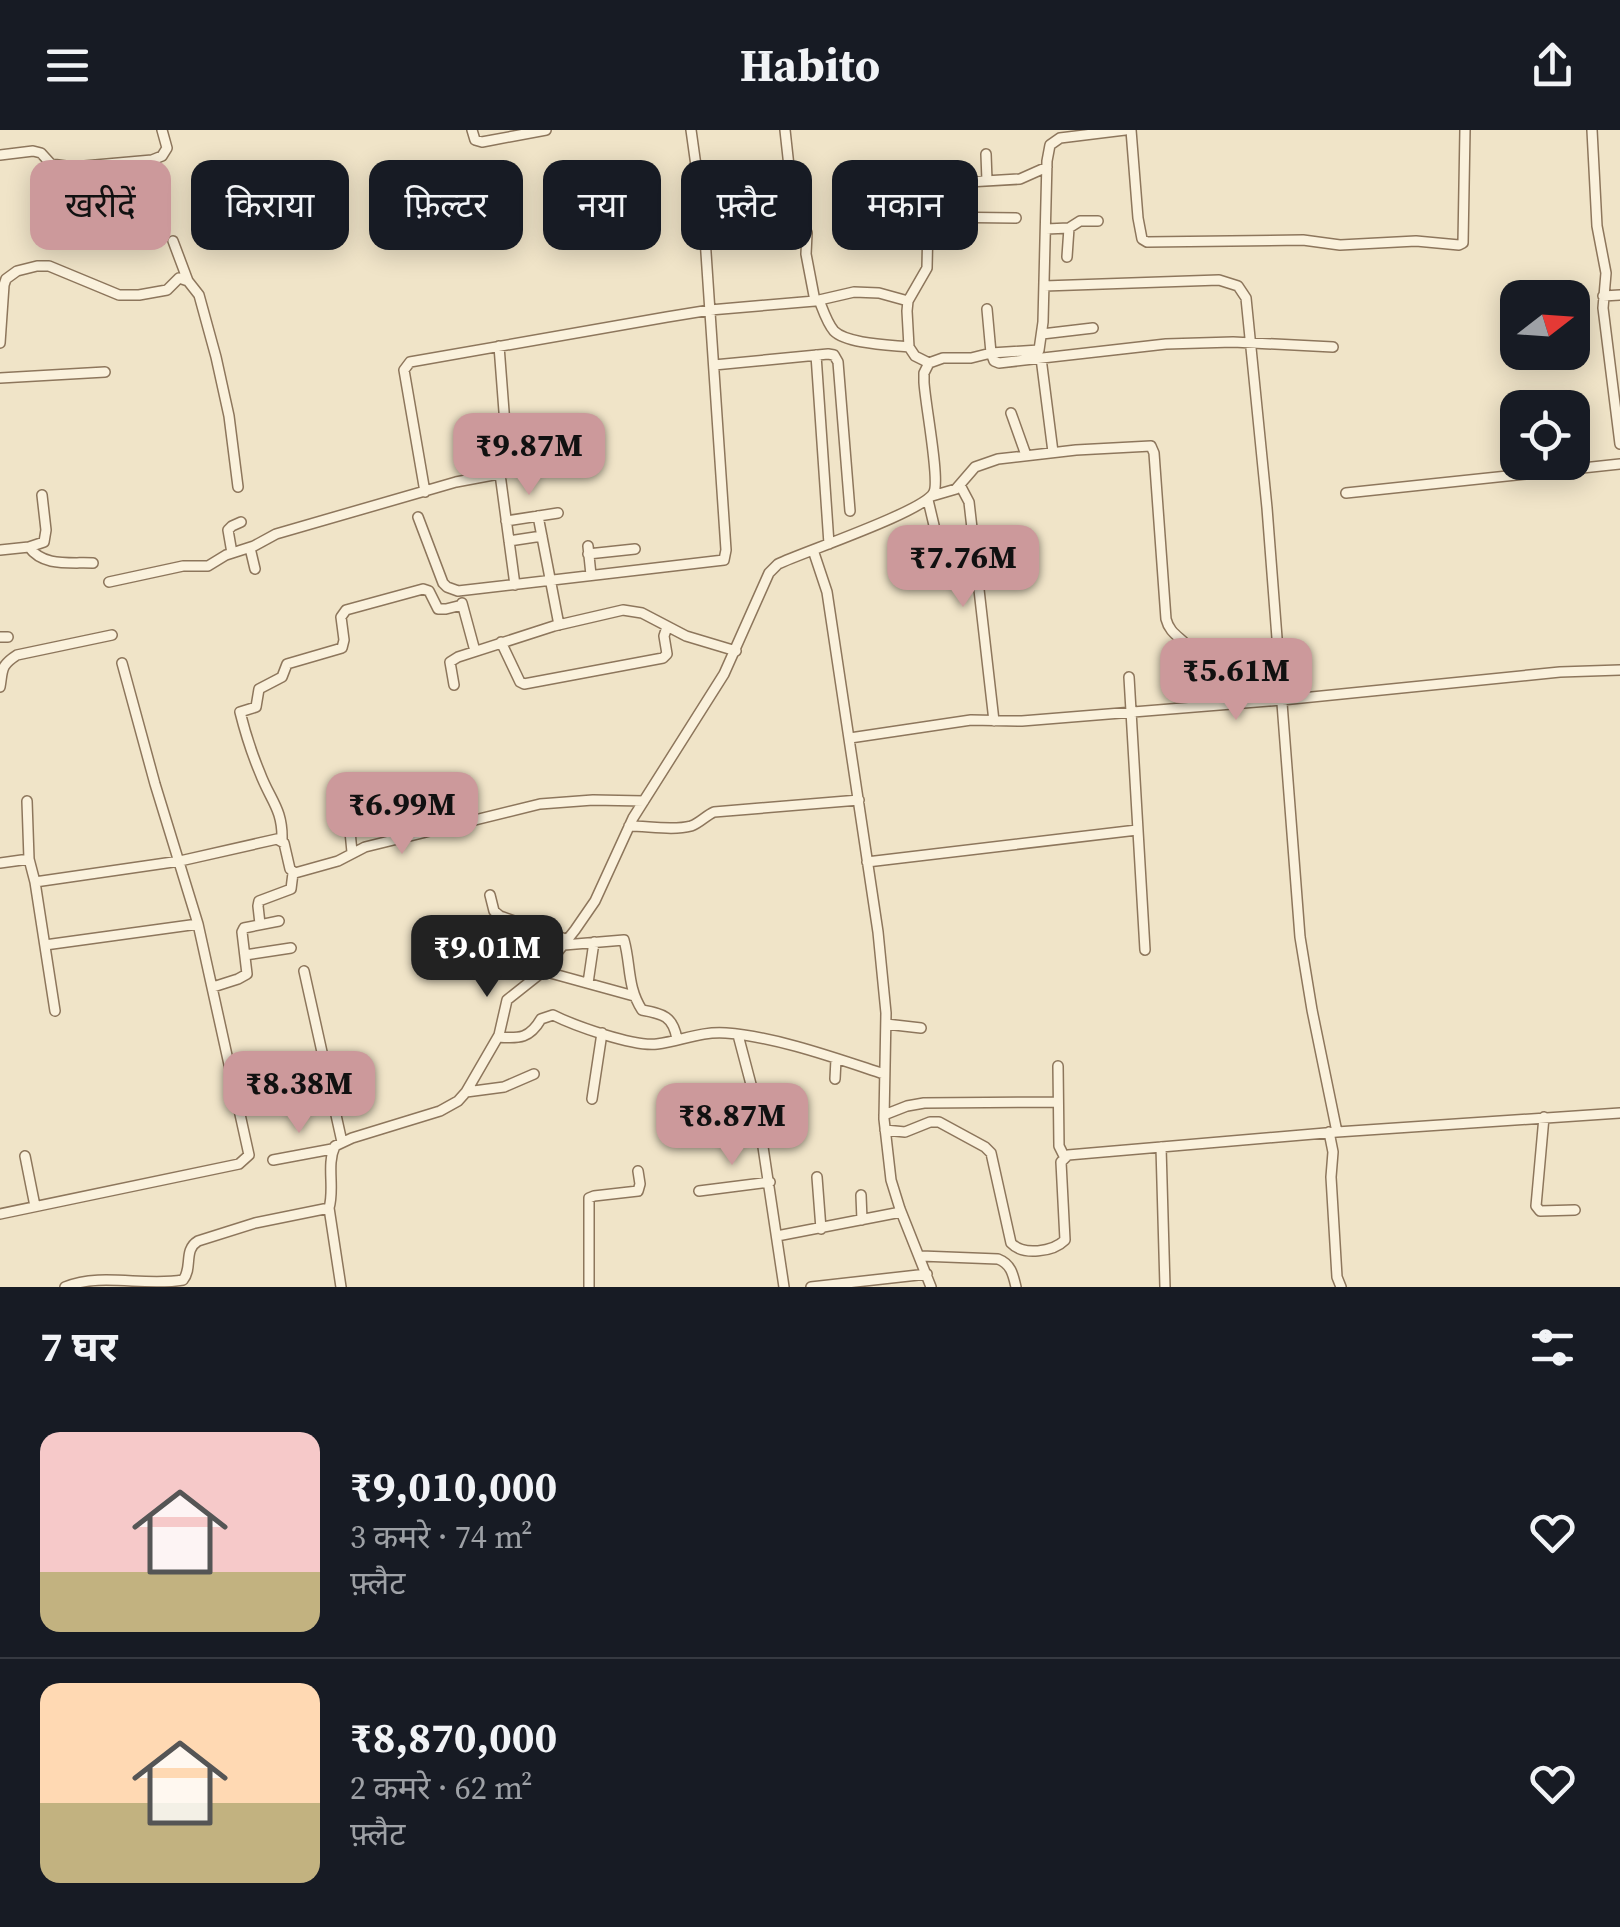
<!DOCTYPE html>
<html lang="hi">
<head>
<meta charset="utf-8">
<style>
  body { margin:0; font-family:"Source Serif 4","Noto Sans Devanagari",serif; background:#242831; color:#f1f3f6; height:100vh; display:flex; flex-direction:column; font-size:38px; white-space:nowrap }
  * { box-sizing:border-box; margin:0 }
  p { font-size:32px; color:#9ea1a6 }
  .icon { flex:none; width:55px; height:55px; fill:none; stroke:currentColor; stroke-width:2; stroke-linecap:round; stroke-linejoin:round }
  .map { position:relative; height:1157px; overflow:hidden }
  .side { display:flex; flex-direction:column; background:#171b24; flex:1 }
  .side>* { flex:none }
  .hud { position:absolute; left:30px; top:30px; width:1000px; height:90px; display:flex; gap:20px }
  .needle { width:65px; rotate:73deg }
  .fabs { position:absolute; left:1500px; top:150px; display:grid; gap:20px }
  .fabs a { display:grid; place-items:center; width:90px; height:90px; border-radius:20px; background:#171b24; box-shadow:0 5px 25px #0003; font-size:50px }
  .price { position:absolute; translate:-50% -85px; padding:0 22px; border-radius:20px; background:#cc999b; color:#111; font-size:32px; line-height:65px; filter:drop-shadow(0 2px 5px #0008) }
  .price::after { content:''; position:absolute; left:50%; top:60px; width:30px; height:22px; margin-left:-15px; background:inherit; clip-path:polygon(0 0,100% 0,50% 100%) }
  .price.on { background:#222; color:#fff }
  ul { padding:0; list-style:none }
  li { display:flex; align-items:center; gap:30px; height:250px; padding:0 40px }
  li+li { border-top:2px solid #363941 }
  li span { display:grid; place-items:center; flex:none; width:280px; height:200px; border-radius:20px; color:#555 }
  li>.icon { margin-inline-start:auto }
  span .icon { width:120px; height:120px; fill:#fffc; stroke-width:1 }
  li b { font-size:42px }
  h2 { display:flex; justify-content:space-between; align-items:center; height:120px; padding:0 40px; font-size:42px }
  .chip { padding:0 35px; border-radius:20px; background:#171b24; box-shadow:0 5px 25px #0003; font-size:35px; line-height:90px }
  .chip.on { background:#cc999b; color:#111 }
  header { display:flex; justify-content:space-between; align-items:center; height:130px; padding:0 40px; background:#171b24; font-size:45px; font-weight:700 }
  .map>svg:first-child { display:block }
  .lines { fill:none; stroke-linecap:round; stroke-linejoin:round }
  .street-casing { stroke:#8d765c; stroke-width:12 }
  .street { stroke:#faf1dc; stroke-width:9 }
</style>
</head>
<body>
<header><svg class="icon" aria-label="menu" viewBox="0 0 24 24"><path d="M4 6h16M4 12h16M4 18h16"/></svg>Habito<svg class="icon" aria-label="share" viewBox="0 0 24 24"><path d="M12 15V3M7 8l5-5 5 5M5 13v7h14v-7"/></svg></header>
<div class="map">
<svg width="1620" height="1157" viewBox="0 0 1620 1157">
  <rect width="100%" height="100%" fill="#f0e4c8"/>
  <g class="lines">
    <defs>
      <path id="street" d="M472 0 475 10 482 12 546 0
        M785 0 792 64 807 103 806 124 815 171
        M1131 0 1138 88 1142 109 1147 112 1303 110 1340 115 1416 111 1459 115 1463 113 1465 0
        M1592 0 1597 96 1606 143 1603 178 1620 314
        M986 24 987 51
        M0 25 33 21 41 23 51 34 73 37 152 30 162 26 167 18 162 0
        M968 52 1020 49 1047 37
        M1046 99 1069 98 1080 91H1098
        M173 111 188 151 199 165 216 227 229 286 238 357
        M1067 127 1069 98
        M1044 156 1219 150 1238 156 1246 168 1267 378 1300 807 1312 880 1337 1002
        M1603 166 1620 165
        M819 170C823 180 827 193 834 201 847 214 891 215 909 217
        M987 179 991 223 994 231 999 233 1166 214 1233 212 1333 217
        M1042 204 1093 198
        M0 213 4 155 6 149 17 141 37 136H49L119 165H139L167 160 179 148 188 151
        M816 225 829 414
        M1041 228 1053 322
        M929 233 915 226 909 217 907 181 908 171 927 138 928 91 934 87 1016 88
        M714 235 828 224 834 225 838 232 850 381
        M0 248 105 242
        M1011 283 1026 325
        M500 344 515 455
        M960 355 969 372 994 591
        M425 362 404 240 410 232 667 187 710 180 815 171 854 162 879 163 908 171
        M1346 363 1620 334
        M932 366 956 359 975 337 998 329 1076 320 1151 316 1154 323 1166 489C1170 505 1182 507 1191 520 1201 534 1197 560 1197 576
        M928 370 937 408
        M538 386 559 495
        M418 387 443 453 447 457 458 461 724 430 726 420 704 93 691 0
        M506 391 558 383
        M509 411 542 406
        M588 416 591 445
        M29 417C43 437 70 432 93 433
        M250 418 255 439
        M0 420 29 417 44 412 46 400 42 365
        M813 420 827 462 878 802 886 883 884 989 891 1050 900 1079 931 1157
        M232 423 228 400 232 396 241 392
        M588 424 635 419
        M109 452 183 436H208L226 425 254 416 276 404 456 352 504 343 508 334 499 216
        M462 473 475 521
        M0 507H8
        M501 512 520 552 524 554 663 528 667 524 664 506 667 497
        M1129 547 1145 820
        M454 555 450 532 458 527 554 496 623 480 642 483 686 506 736 521
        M0 557C3 540 0 536 17 525L112 505
        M850 608 971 590 1022 591 1282 570 1560 542 1620 540
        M27 671 29 729 35 752 55 881
        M629 696C648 696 673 701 691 696 700 693 705 686 714 682L859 670
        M282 710C283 679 270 670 260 643 252 624 245 602 240 582L256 577 259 559 282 547 287 534 342 518 344 510 341 487 346 480 423 459 429 461 438 479H446L462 475
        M352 722 349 691 357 687 406 675
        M867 732 1137 700
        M0 733 29 729
        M35 752 180 731 277 709 284 713 290 739 295 743 338 731 365 717 540 674 593 670 644 671
        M490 765 494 781 500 786 568 810
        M260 794 258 776 259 771 291 759 293 743
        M45 815 198 794
        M564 815 624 810C631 835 627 857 642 880 663 884 673 886 677 909
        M245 825 291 818
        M304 841 342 1012
        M543 841 634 866
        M588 853 594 812
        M213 857 238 849 247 844 242 802 244 798 279 791
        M886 894 921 898
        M738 905 757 977 784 1157
        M498 907C520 909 530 908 541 889L553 885C575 896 634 917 657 914 681 911 701 901 726 903 777 907 835 928 884 944
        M1058 936 1059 1016 1064 1026
        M835 949 836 929
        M466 962 504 957 534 944
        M592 969 602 903
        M884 985 907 976 924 973 1058 972
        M1544 987 1536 1076 1540 1081 1575 1080
        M885 1000 905 1002 930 992H939L985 1017 991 1023 1011 1113C1023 1126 1053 1122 1065 1110L1061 1032 1068 1025 1337 1002 1620 983
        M1329 1002 1333 1022 1331 1047 1337 1147 1341 1157
        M1161 1017 1165 1157
        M25 1026 35 1076
        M273 1030 332 1019
        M817 1047 821 1099
        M699 1061 770 1052
        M861 1065 862 1090
        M329 1078 341 1157
        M0 1084 239 1034 249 1025 198 794 155 654 122 533
        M777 1106 901 1082
        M921 1126 998 1129C1011 1134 1013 1144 1016 1157
        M65 1157C102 1142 144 1157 183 1150 193 1138 183 1120 198 1111L255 1093 329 1078C335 1058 326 1035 335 1016L352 1008 440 981 458 971 466 962 499 905 507 870 541 843 575 800 595 771 633 688 724 544 769 443 778 434C803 422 926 381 934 362 940 349 925 273 924 252V243L929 233 943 228H971L991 223 1039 220 1043 192 1047 31 1050 15 1060 8 1125 0
        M589 1157V1068L594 1066 638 1061 640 1054 638 1041
        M811 1157 927 1144"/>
    </defs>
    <use href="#street" class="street-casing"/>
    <use href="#street" class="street"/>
  </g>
</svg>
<div class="fabs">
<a><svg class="needle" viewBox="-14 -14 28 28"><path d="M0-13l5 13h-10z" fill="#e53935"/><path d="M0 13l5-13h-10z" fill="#9ea1a6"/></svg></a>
<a><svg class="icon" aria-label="locate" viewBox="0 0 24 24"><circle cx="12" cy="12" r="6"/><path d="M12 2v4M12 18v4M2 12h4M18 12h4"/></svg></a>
</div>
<b class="price" style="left:529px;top:368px">₹9.87M</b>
<b class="price" style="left:963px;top:480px">₹7.76M</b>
<b class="price" style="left:1236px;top:593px">₹5.61M</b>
<b class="price" style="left:402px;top:727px">₹6.99M</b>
<b class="price on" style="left:487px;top:870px">₹9.01M</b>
<b class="price" style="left:299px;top:1006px">₹8.38M</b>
<b class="price" style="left:732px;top:1038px">₹8.87M</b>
<div class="hud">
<a class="chip on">खरीदें</a>
<a class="chip">किराया</a>
<a class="chip">फ़िल्टर</a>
<a class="chip">नया</a>
<a class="chip">फ़्लैट</a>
<a class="chip">मकान</a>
</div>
</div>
<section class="side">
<h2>7 घर<svg class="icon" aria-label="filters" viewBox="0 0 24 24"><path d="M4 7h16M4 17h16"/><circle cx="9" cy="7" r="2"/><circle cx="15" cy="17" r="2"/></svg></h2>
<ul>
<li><span style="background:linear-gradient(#f6c9c9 70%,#c2b280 0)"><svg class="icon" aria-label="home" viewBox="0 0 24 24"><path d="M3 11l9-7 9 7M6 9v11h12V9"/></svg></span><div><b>₹9,010,000</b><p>3 कमरे · 74 m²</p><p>फ़्लैट</p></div><svg class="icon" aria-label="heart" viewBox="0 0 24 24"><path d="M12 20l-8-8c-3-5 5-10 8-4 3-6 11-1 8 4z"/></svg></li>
<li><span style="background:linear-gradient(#ffd9b3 60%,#c2b280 0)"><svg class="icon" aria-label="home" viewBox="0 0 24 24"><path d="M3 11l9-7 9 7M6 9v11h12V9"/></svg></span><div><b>₹8,870,000</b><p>2 कमरे · 62 m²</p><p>फ़्लैट</p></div><svg class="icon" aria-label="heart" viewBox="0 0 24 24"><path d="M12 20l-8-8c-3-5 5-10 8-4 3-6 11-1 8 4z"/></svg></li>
</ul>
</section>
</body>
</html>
